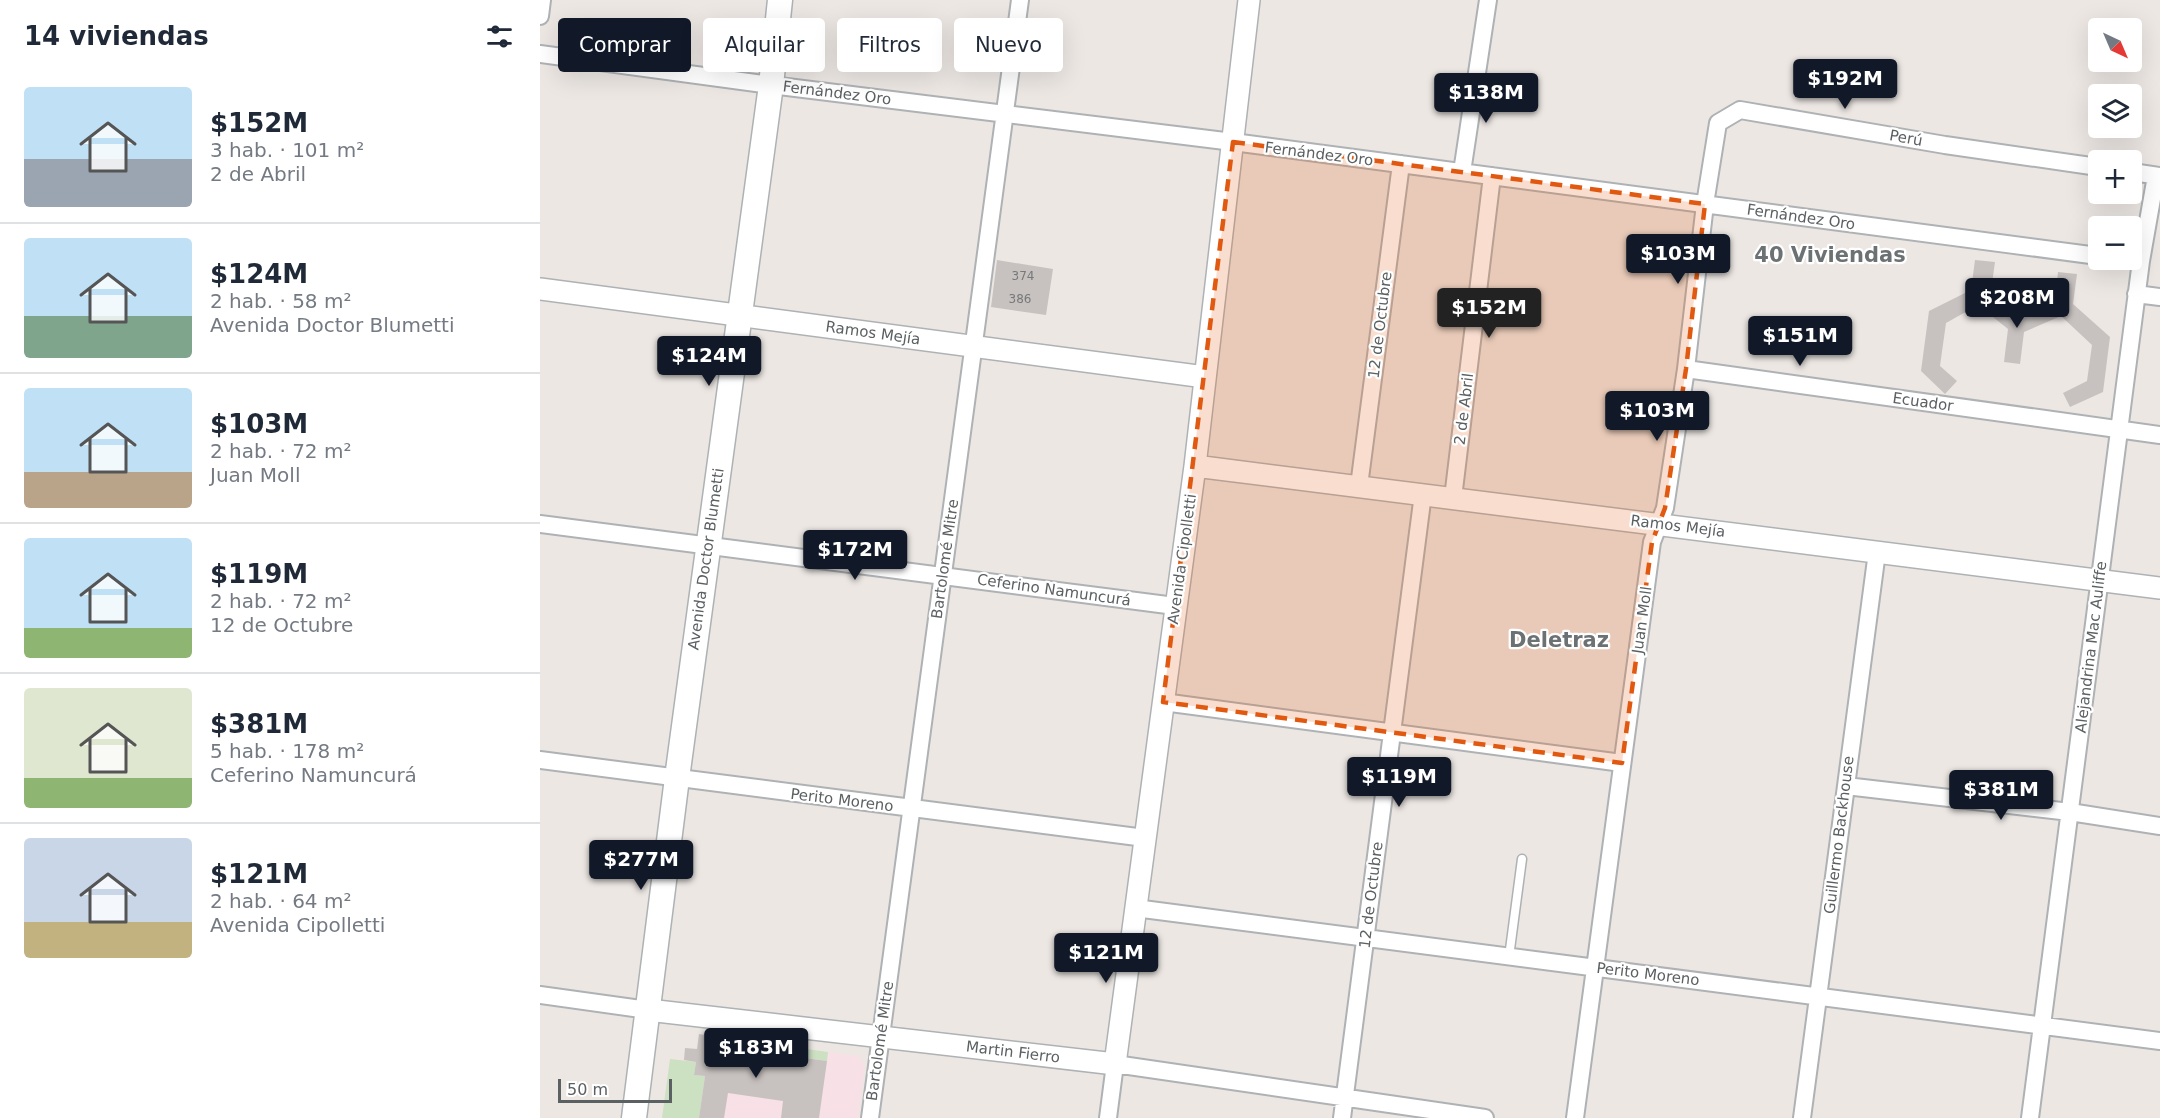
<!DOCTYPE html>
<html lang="es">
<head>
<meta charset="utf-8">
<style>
  body { margin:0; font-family:"DejaVu Sans",sans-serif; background:#f6f6f7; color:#1f2937; height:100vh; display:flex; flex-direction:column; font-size:22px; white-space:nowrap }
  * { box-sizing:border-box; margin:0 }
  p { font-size:20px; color:#747a83 }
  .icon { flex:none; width:33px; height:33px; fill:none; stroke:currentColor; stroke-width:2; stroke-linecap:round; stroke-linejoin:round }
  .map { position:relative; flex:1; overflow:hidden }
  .drawer { display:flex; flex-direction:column; background:#fff; width:540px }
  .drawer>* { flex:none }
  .banner { position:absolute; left:18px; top:18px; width:570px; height:54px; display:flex; gap:12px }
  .needle { width:39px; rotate:136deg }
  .buttons { position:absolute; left:1548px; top:18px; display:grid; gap:12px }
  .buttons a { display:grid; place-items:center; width:54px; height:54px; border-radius:6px; background:#fff; box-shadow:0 6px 24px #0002; font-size:30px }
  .scale { position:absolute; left:18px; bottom:15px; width:114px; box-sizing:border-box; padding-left:6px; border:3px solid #5b6062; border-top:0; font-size:16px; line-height:21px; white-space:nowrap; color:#5b6062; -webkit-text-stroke:4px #fff; paint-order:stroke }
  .price { position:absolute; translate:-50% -51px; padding:0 14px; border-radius:6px; background:#111827; color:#fff; font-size:20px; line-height:39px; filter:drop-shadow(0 2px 3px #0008) }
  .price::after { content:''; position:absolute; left:50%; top:36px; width:18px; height:14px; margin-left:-9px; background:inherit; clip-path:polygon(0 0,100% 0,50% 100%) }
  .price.selected { background:#222; color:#fff }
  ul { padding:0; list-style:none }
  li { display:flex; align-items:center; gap:18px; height:150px; padding:0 24px }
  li+li { border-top:2px solid #e0e1e3 }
  li span { display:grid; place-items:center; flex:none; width:168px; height:120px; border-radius:6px; color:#555 }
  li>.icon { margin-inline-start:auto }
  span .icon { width:72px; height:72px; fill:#fffc; stroke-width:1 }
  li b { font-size:26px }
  h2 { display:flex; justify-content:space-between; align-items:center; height:72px; padding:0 24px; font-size:26px }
  .pill { padding:0 21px; border-radius:6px; background:#fff; box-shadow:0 6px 24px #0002; font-size:21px; line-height:54px }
  .pill.selected { background:#111827; color:#fff }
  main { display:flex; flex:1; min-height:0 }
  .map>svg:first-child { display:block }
  .medical { fill:#f7e0e6 }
  .green { fill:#cce0c2 }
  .building { fill:#c7c2c0 }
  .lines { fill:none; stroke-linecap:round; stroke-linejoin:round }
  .service-casing { stroke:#aeb2b4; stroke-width:11 }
  .minor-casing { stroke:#aeb2b4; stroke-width:20 }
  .tertiary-casing { stroke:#aeb2b4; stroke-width:24 }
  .secondary-casing { stroke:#adb2b4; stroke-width:27 }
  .service { stroke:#fff; stroke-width:8 }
  .minor { stroke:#fff; stroke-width:16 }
  .tertiary { stroke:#fff; stroke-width:21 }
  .secondary { stroke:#fff; stroke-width:24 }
  .marked { fill:#e15910; fill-opacity:0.2; stroke:#e15910; stroke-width:4.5; stroke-dasharray:12 8; stroke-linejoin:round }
  .labels { text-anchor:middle; stroke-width:4.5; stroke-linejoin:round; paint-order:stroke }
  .number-label { font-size:12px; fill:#76787a }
  .street-label { font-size:15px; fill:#5b6062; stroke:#fff }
  .district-label { font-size:21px; font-weight:bold; fill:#6c7273; stroke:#fff }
</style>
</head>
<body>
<main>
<section class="drawer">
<h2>14 viviendas<svg class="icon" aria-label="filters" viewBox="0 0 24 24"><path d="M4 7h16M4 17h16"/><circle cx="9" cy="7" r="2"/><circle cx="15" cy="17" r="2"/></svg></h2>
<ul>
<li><span style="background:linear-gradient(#bfe0f5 60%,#9aa5b1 0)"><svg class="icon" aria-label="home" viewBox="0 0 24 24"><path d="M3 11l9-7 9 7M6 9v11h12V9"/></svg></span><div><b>$152M</b><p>3 hab. · 101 m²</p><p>2 de Abril</p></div></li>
<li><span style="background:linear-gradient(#bfe0f5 65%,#7fa58c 0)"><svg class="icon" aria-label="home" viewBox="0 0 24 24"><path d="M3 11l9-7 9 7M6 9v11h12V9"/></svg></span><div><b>$124M</b><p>2 hab. · 58 m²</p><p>Avenida Doctor Blumetti</p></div></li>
<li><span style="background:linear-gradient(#bfe0f5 70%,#b9a48a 0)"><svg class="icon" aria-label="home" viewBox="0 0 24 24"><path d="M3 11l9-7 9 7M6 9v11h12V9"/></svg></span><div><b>$103M</b><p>2 hab. · 72 m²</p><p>Juan Moll</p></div></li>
<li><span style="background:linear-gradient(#bfe0f5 75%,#8fb573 0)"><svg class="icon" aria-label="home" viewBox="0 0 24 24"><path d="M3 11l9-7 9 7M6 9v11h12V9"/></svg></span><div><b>$119M</b><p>2 hab. · 72 m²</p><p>12 de Octubre</p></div></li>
<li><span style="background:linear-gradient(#dfe7d0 75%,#8fb573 0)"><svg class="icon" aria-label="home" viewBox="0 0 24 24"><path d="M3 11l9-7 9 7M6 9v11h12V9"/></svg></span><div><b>$381M</b><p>5 hab. · 178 m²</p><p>Ceferino Namuncurá</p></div></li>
<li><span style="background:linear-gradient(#c9d6e8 70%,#c2b280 0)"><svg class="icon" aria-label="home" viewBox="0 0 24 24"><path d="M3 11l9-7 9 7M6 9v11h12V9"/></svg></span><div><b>$121M</b><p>2 hab. · 64 m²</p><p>Avenida Cipolletti</p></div></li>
</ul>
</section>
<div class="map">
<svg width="1620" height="1118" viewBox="0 0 1620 1118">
  <rect width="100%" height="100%" fill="#ece7e3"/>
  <path class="medical" d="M159 1034 318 1056 325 1065 318 1118H122L130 1059 143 1060 145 1048 157 1049Z"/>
  <path class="green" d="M217 1042 288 1052 287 1061 244 1055 243 1063 215 1059Z
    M130 1059 156 1062 154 1075 165 1076 159 1118H122Z"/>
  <path class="building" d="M457 260 513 269 506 315 451 307Z
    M1435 260 1455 262 1451 291 1480 314 1515 300 1518 272 1537 274 1533 304 1570 337 1563 392 1530 407 1523 393 1547 381 1552 345 1521 316 1484 332 1480 364 1464 362 1468 329 1438 305 1406 323 1400 366 1417 381 1405 394 1381 371 1389 311 1431 290Z
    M159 1034 200 1040 197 1057 243 1063V1055L287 1061 279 1118H241L243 1101 188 1093 184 1118H159L165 1076 154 1075 156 1062 144 1060 145 1048 157 1049Z"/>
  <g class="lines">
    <defs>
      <path id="service" d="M969 957 982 859"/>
      <path id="minor" d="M0 16 2 0
        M0 54 231 85 693 142 1558 256
        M922 172 948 0
        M1592 172 1620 176
        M1596 294 1620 297
        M1146 369 1620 435
        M819 486 861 164
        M913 498 952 176
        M0 524 635 606
        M623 702 1082 763
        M0 760 605 838
        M1306 786 1530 812 1620 826
        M595 908 1620 1041
        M0 995 108 1010
        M330 1118 480 0
        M568 1118 575 1064 945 1118
        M802 1118 883 494
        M1035 1118 1112 542 1125 508 1146 369 1165 204 1178 123 1200 110 1405 145 1558 167
        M1262 1118 1337 552
        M1490 1118 1601 261 1616 176"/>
      <path id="tertiary" d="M0 289 665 377
        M655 466 1620 588
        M108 1010 575 1064 655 466 709 0"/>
      <path id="secondary" d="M94 1118 137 778 231 85 240 0"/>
    </defs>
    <use href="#service" class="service-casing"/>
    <use href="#minor" class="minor-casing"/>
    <use href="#tertiary" class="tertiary-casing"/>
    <use href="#secondary" class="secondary-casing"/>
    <use href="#service" class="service"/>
    <use href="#minor" class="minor"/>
    <use href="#tertiary" class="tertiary"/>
    <use href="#secondary" class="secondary"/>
  </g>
  <path class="marked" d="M693 142 1165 204 1146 369 1125 508 1112 542 1082 763 623 702Z"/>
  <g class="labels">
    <g class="number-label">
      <text x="483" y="280">374</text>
      <text x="480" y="303">386</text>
    </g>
    <g class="street-label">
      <text transform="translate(297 93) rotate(7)" y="5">Fernández Oro</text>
      <text transform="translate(1366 138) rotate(10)" y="5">Perú</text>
      <text transform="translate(779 154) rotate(7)" y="5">Fernández Oro</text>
      <text transform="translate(1261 217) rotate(8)" y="5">Fernández Oro</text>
      <text transform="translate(840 325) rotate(-83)" y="5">12 de Octubre</text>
      <text transform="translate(333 333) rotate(8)" y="5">Ramos Mejía</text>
      <text transform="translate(1383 402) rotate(8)" y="5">Ecuador</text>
      <text transform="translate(924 409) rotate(-83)" y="5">2 de Abril</text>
      <text transform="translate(1138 526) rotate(7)" y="5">Ramos Mejía</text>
      <text transform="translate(166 559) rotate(-82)" y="5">Avenida Doctor Blumetti</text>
      <text transform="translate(405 559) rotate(-82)" y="5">Bartolomé Mitre</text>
      <text transform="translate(642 559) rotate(-82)" y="5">Avenida Cipolletti</text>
      <text transform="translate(514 590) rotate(8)" y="5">Ceferino Namuncurá</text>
      <text transform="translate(1102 620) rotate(-82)" y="5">Juan Moll</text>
      <text transform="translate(1551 647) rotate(-83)" y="5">Alejandrina Mac Auliffe</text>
      <text transform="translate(302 800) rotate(7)" y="5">Perito Moreno</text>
      <text transform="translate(1299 835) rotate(-83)" y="5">Guillermo Backhouse</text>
      <text transform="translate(831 895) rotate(-83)" y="5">12 de Octubre</text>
      <text transform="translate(1108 974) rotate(7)" y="5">Perito Moreno</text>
      <text transform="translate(340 1041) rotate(-82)" y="5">Bartolomé Mitre</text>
      <text transform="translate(473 1052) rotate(7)" y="5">Martin Fierro</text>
    </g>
    <g class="district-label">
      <text x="1290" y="262">40 Viviendas</text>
      <text x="1019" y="647">Deletraz</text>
    </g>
  </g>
</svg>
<div class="buttons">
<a><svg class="needle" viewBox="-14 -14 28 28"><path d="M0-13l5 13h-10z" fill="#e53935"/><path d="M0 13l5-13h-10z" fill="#747a83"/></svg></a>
<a><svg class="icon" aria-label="layers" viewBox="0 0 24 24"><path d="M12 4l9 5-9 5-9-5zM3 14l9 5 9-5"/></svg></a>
<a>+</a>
<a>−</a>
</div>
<div class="scale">50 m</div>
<b class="price" style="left:1305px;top:110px">$192M</b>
<b class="price" style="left:946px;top:124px">$138M</b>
<b class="price" style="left:1138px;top:285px">$103M</b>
<b class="price" style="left:1477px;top:329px">$208M</b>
<b class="price selected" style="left:949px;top:339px">$152M</b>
<b class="price" style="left:1260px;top:367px">$151M</b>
<b class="price" style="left:169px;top:387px">$124M</b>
<b class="price" style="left:1117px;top:442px">$103M</b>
<b class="price" style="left:315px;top:581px">$172M</b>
<b class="price" style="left:859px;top:808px">$119M</b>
<b class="price" style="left:1461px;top:821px">$381M</b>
<b class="price" style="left:101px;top:891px">$277M</b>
<b class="price" style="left:566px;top:984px">$121M</b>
<b class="price" style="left:216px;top:1079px">$183M</b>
<div class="banner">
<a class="pill selected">Comprar</a>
<a class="pill">Alquilar</a>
<a class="pill">Filtros</a>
<a class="pill">Nuevo</a>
</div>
</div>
</main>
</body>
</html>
